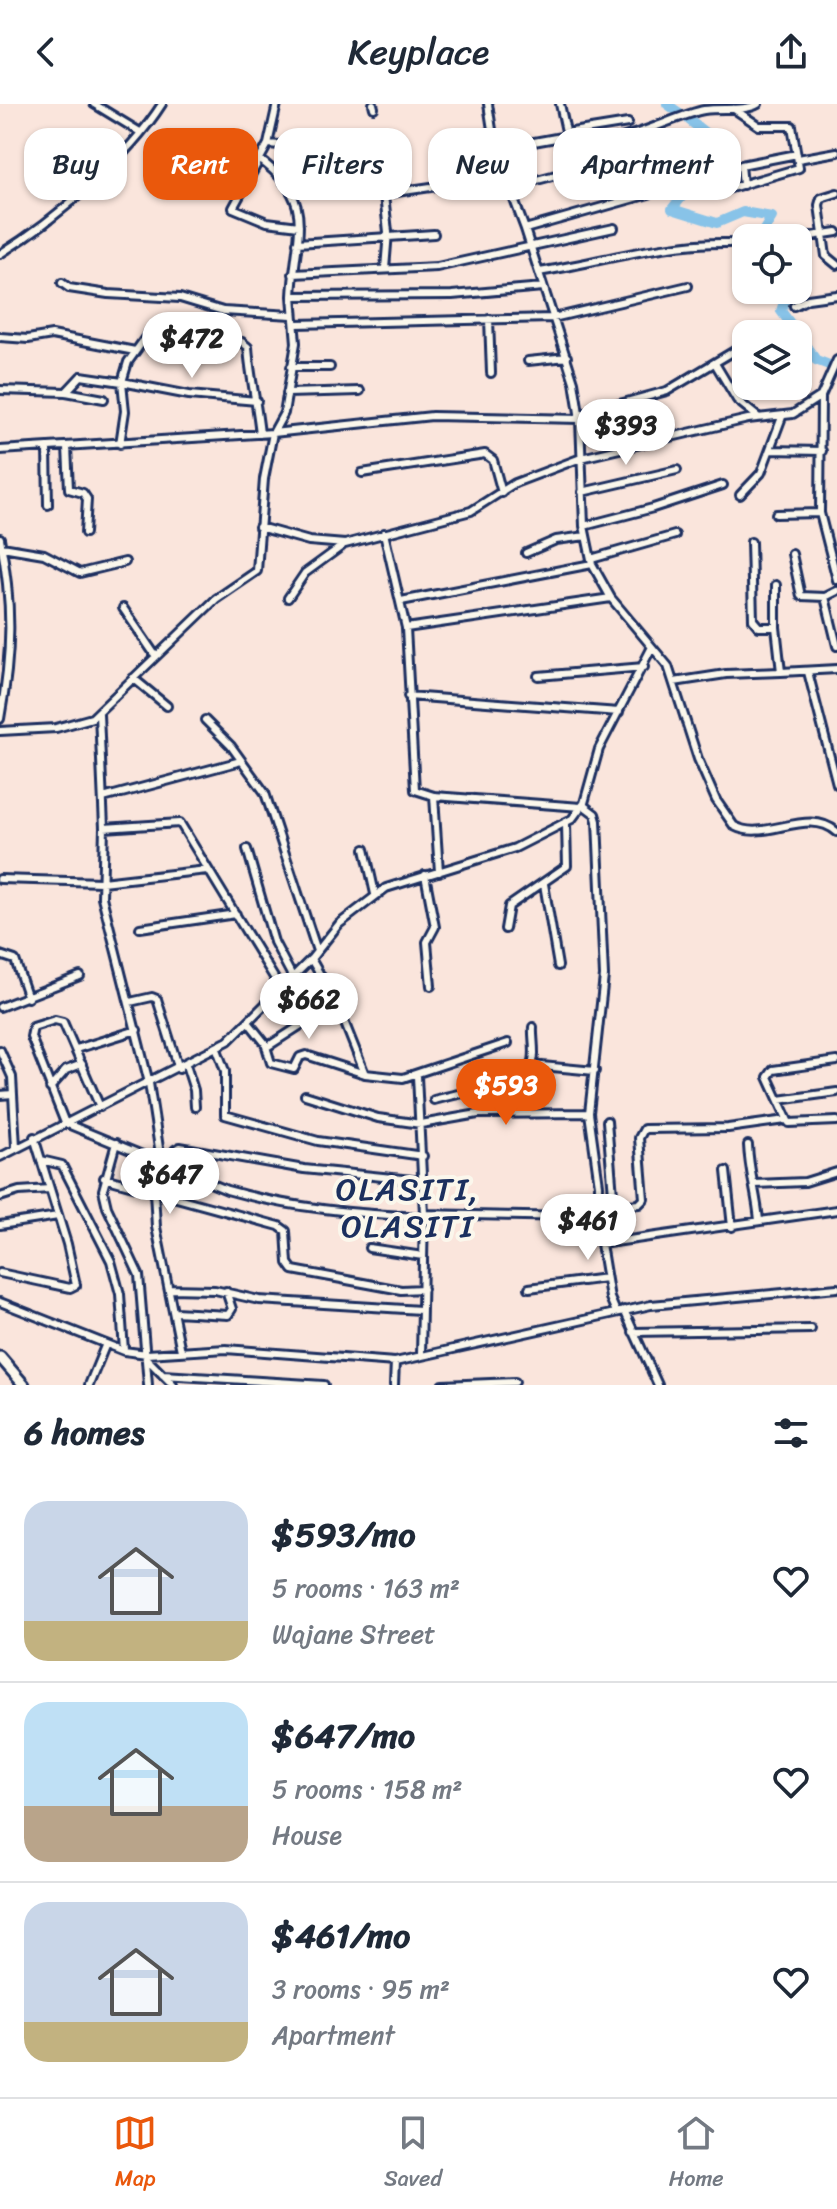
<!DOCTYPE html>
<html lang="en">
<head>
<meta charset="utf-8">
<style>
  body { margin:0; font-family:Sriracha,sans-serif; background:#f2f2f3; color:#1f2937; height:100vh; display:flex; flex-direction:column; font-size:30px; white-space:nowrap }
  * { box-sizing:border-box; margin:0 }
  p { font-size:26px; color:#747a83 }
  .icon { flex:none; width:44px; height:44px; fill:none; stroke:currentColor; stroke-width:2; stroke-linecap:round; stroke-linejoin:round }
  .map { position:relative; height:1281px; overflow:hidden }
  .drawer { display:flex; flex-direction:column; background:#fff; flex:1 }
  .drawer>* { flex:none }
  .guide { position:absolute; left:24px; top:24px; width:790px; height:72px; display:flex; gap:16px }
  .tools { position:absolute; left:732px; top:120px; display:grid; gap:16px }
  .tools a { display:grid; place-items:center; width:80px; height:80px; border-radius:16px; background:#fff; box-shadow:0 2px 6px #0004; font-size:40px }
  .price { position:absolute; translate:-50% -68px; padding:0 18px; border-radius:28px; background:#fff; color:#222; font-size:26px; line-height:52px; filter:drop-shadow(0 2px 4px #0008) }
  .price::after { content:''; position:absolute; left:50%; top:48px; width:24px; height:18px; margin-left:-12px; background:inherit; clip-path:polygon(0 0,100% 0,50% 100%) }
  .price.active { background:#ea580c; color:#fff }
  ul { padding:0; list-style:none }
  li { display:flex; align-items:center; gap:24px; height:200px; padding:0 24px }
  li+li { border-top:2px solid #e0e1e3 }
  li span { display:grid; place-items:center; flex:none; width:224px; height:160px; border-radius:24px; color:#555 }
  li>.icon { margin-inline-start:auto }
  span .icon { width:96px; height:96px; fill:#fffc; stroke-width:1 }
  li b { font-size:34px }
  h2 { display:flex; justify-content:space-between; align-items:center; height:96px; padding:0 24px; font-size:34px }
  .chip { padding:0 28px; border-radius:24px; background:#fff; box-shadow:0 2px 6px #0004; font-size:28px; line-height:72px }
  .chip.active { background:#ea580c; color:#fff }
  header { display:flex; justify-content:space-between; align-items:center; height:104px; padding:0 24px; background:#fff; font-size:36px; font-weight:600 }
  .dock { display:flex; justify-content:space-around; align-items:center; height:112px; border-top:2px solid #e0e1e3; background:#fff; font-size:22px; color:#747a83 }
  .dock a { display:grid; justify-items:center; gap:4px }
  .dock .active { color:#ea580c }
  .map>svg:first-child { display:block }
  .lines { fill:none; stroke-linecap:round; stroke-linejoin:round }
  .river { stroke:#88c3e8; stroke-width:10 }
  .street-casing { stroke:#1b2f5e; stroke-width:12 }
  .secondary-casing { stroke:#1b2f5e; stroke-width:15 }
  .street { stroke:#fbf7ec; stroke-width:6 }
  .secondary { stroke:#fbf7ec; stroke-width:9 }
  .labels { text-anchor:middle; stroke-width:8; stroke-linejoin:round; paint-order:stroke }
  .neighbourhood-label { font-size:32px; letter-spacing:2px; fill:#1b2f5e; stroke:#fbf7ec }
</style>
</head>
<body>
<header><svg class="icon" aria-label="back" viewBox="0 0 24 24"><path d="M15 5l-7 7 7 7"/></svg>Keyplace<svg class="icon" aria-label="share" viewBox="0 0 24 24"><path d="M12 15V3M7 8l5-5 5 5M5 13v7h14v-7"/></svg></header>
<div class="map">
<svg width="837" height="1281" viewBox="0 0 837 1281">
  <rect width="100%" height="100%" fill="#fae5dc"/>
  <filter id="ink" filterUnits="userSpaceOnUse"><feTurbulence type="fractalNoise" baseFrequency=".0125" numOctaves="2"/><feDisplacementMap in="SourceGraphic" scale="16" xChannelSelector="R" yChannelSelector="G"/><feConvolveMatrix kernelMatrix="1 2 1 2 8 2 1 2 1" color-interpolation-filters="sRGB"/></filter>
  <g filter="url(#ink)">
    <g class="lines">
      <path class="river" d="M667 0 681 10
        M689 16 722 42 714 72 689 84 672 105 717 119 743 108 772 113 759 134
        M788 186 781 207 798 230
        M798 231 816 256 837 264"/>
      <defs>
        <path id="street" d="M94 0 140 28
          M277 0 268 40 233 104 267 118 299 122
          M373 0 374 4
          M488 0 495 45 525 125 574 278 580 315 584 422 592 460 611 494 668 562 698 655 716 696 734 722C765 739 808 702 837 728
          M560 0 567 32C594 57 673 11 704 6 722 3 744 8 758 0
          M566 29 628 19
          M268 40 327 45
          M495 45 567 32
          M259 55C318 97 295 131 292 192L452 191 543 183
          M798 55 837 48
          M381 63 388 128 385 165
          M743 81 741 61 797 50
          M510 83 683 38
          M717 88 799 64 792 22H759L734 5
          M837 89 821 94 819 101 826 152 837 161
          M383 90 506 72
          M525 125 670 84
          M798 134 837 128
          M297 139 434 130
          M0 150C55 116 127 55 162 0
          M539 168C604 157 663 138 729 139
          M293 170 437 163 614 124
          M62 179 69 184 108 190 180 194 223 207 292 211
          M794 202 808 195 837 191
          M489 215 491 269
          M296 220 553 214 688 182
          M0 233 28 235 52 231 135 247
          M528 257 567 253
          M716 261 737 296 758 313
          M291 263H330
          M0 286 66 288 104 295
          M66 288 81 272 122 278 128 258 153 223 200 237 242 238 248 243C250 273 257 300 260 330
          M287 289 360 287
          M821 292 820 409 837 476
          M579 311 667 287 746 240
          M120 340 125 307 122 278 189 291 257 297
          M67 343 69 385 83 389 87 395 85 429
          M47 344 48 401
          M0 346 273 329 432 312 580 315
          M770 346 822 347
          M362 369 485 350 493 356 502 389
          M582 388 677 366
          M740 391 761 369 782 313
          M776 410 820 409
          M584 422 653 404 723 381
          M259 423 309 437 345 440 471 407 515 379 581 354 748 315 793 310 821 292 837 256
          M384 429 406 524 415 686 434 692 581 703
          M0 434C13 500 12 549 0 615
          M751 438 753 516 759 523H776L781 568 837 565
          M2 443 44 450 80 469 125 458
          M526 449 556 436 586 432
          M792 450 801 492 825 493
          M591 455 675 431
          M776 481V523
          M837 487 825 493 837 542
          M288 494 305 469 342 442
          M401 497 592 460
          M123 504 155 551
          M406 524 611 494
          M808 568 837 680
          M538 572 644 563
          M133 574 167 602
          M674 578 726 570 781 568
          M408 592 619 608
          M99 610 104 724 102 793 149 979 159 1044 154 1087 156 1123 181 1247
          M205 616 231 642 265 689 317 847
          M0 627 56 624 92 614 216 495 257 467 264 375 273 329 284 309 296 239 292 192
          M434 692 439 768
          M103 694 241 657
          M583 701 595 710 597 717 604 872 589 1009 599 1081 598 1122 610 1194 616 1208
          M104 724 180 719 281 885
          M247 745 274 838 293 874
          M365 745 375 790
          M425 771 435 823 427 838 431 882
          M0 775 102 778 207 766
          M544 780 558 862
          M140 824 236 810
          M505 825 509 802 567 762 566 720
          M0 851 15 856 28 894
          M311 855 338 902 365 970
          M130 898 152 893 157 895 179 965
          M0 903 80 872
          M249 919 265 939 271 959 294 965 300 953 306 951 365 970 403 974 508 939
          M267 943 326 905 338 902
          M76 945 137 926
          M217 945 225 967V1011L318 1037 423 1052
          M0 946 12 973 16 1043
          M837 957 773 966 768 973 789 1019 837 1017
          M186 961 194 986 195 1003
          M531 961 595 967
          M417 972 424 1110 421 1251
          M50 984 66 966 82 960
          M0 991 13 990
          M305 991 378 1014 421 1020 478 1010 589 1009
          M434 996C455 990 520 978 531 962 537 953 532 934 533 923
          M779 996 837 988
          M100 1003 63 918 55 916 33 923 31 933 65 1019 227 1086C290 1104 358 1110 424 1113
          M607 1017 614 1103
          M116 1039 103 1086 107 1103 139 1171 148 1281
          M748 1041C749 1068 757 1091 759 1117
          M0 1053 228 937 311 855 339 820 386 784 515 744 572 715 584 699 599 645 652 543
          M41 1056 62 1061 111 1157 120 1190 124 1247
          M172 1063 175 1046 180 1043 304 1065 422 1077
          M726 1067 732 1123
          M104 1074 279 1122 286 1127 288 1159 293 1166 401 1186 423 1185
          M755 1080 805 1078 837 1068
          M0 1093 19 1087 50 1085
          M424 1110 573 1113 599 1104 639 1100 644 1095 639 1034 644 1025 728 1024 786 1016
          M0 1121 58 1112
          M601 1140 837 1106
          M369 1144 423 1152
          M0 1169 70 1184 76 1181 67 1140 34 1033
          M529 1184 606 1174
          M170 1185 215 1186 259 1196 421 1206
          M0 1198 124 1247 147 1250 226 1245 395 1258 651 1201 837 1184
          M624 1206 658 1281
          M175 1208 228 1211 232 1205 226 1187
          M633 1228 811 1225
          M148 1256 173 1281
          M163 1271 324 1281
          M89 1281 105 1242
          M394 1281 395 1258
          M442 1281 515 1278"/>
        <path id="secondary" d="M0 1253 24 1281"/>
      </defs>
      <use href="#street" class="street-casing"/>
      <use href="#secondary" class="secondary-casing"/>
      <use href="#street" class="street"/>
      <use href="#secondary" class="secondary"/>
    </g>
  </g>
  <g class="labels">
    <g class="neighbourhood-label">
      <text x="408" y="1096">OLASITI,<tspan x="408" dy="37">OLASITI</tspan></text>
    </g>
  </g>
</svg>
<div class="tools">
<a><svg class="icon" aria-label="locate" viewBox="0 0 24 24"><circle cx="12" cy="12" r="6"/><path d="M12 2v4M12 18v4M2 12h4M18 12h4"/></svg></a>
<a><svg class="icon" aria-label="layers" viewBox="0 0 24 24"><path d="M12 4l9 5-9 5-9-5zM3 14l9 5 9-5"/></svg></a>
</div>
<b class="price" style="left:192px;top:276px">$472</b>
<b class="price" style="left:626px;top:363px">$393</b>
<b class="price" style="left:309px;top:937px">$662</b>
<b class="price active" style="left:506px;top:1023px">$593</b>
<b class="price" style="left:170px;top:1112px">$647</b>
<b class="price" style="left:588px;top:1158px">$461</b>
<div class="guide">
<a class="chip">Buy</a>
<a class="chip active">Rent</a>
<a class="chip">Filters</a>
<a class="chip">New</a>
<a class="chip">Apartment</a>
</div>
</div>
<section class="drawer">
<h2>6 homes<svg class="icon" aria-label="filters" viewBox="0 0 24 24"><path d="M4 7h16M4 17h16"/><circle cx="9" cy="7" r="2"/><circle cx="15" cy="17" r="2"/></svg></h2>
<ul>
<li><span style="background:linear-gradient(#c9d6e8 75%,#c2b280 0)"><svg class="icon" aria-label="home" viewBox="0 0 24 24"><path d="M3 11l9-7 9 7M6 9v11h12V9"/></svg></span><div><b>$593/mo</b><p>5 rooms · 163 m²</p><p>Wajane Street</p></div><svg class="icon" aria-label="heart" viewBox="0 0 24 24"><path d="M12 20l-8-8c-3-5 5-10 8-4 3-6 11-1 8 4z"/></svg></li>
<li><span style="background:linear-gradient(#bfe0f5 65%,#b9a48a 0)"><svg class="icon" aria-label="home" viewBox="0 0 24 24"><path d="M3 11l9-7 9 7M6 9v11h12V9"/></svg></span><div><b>$647/mo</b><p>5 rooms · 158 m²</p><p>House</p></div><svg class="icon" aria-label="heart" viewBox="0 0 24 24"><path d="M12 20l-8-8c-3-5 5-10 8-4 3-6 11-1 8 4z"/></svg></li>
<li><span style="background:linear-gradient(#c9d6e8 75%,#c2b280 0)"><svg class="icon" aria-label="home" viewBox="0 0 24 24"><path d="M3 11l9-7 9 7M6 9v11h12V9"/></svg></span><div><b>$461/mo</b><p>3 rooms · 95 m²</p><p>Apartment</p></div><svg class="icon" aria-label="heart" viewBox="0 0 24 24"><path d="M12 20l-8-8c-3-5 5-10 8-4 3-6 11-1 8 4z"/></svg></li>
</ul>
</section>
<nav class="dock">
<a class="active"><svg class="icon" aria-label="map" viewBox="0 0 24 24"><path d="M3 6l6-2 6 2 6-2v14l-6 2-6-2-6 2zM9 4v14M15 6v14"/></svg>Map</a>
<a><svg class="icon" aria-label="saved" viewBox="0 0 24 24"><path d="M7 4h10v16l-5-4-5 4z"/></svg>Saved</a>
<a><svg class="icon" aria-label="home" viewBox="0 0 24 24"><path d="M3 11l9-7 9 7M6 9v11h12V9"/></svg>Home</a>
</nav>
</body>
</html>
